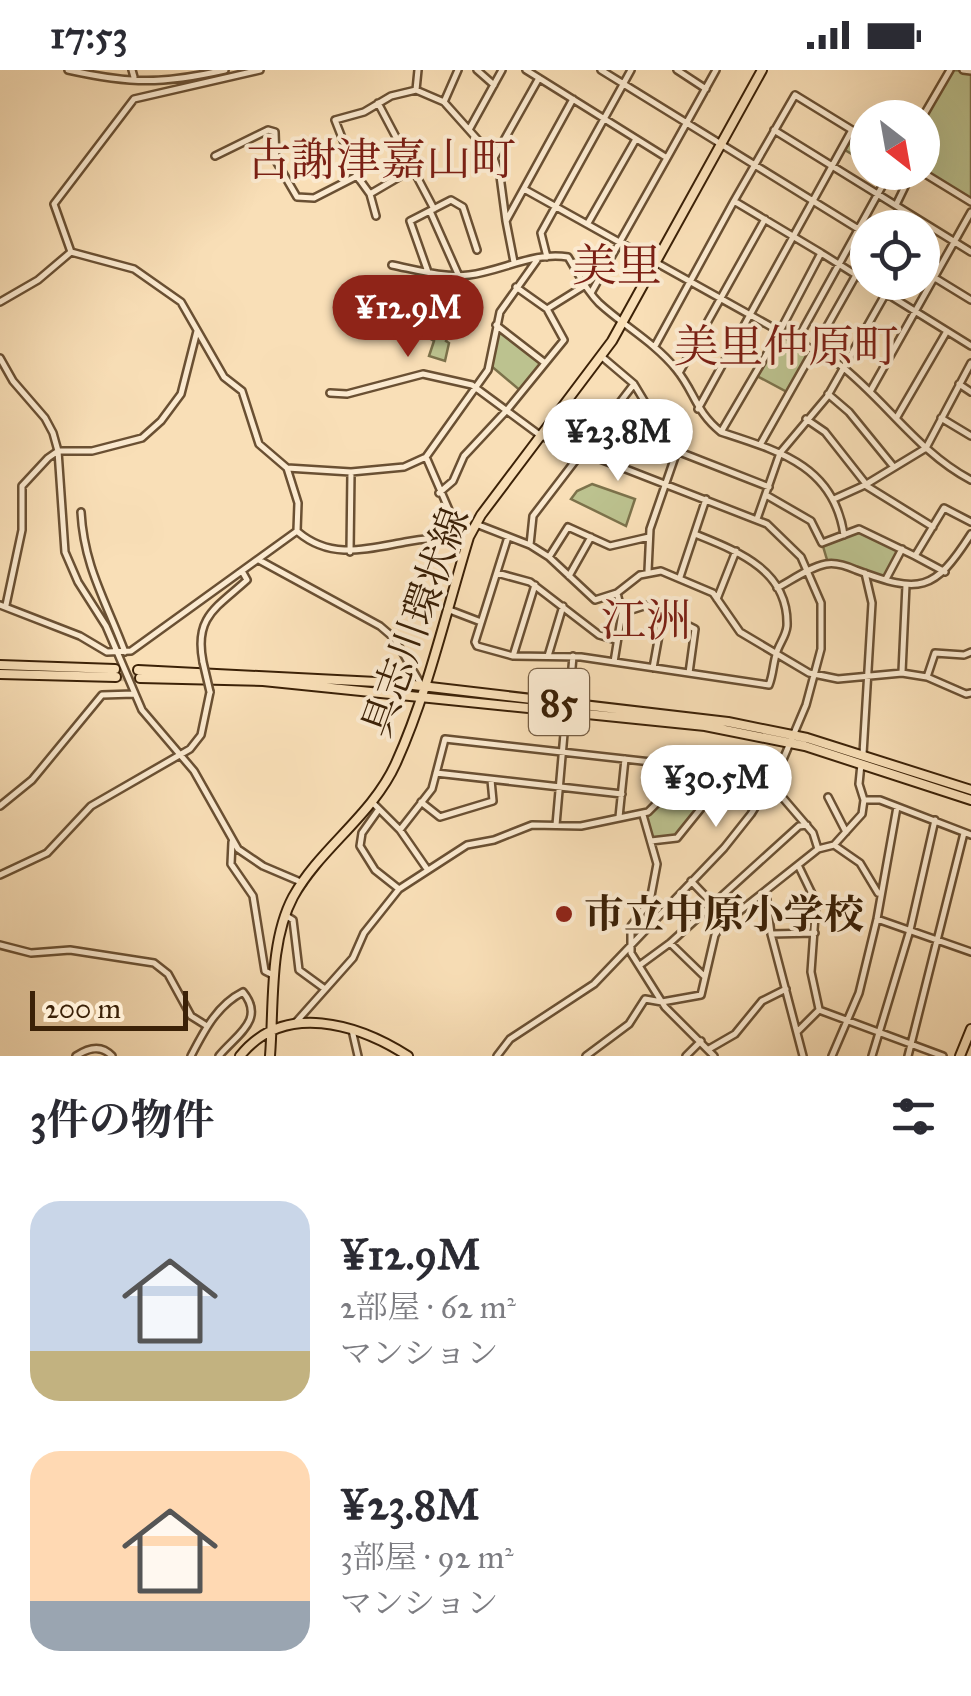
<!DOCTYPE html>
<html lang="ja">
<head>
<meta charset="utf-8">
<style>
  body { margin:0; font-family:"IM FELL Great Primer","Noto Serif JP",serif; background:#f2f2f3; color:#2b2b33; height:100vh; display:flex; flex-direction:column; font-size:38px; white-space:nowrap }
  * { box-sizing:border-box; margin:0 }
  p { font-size:32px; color:#7c7c81 }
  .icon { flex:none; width:55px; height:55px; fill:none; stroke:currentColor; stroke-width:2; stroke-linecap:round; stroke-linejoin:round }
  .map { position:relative; height:986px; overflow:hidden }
  .details { display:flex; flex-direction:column; background:#fff; flex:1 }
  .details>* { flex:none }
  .needle { width:65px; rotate:149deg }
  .fabs { position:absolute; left:850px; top:30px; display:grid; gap:20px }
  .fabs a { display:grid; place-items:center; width:90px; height:90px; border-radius:50%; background:#fff; box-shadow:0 10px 40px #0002; font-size:50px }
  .scale { position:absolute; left:30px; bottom:25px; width:158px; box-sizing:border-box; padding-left:10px; border:5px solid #3b2107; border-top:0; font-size:28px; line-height:35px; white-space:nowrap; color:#3b2107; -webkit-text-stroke:8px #fbead0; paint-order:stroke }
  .price { position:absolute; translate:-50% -85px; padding:0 22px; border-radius:35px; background:#fff; color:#222; font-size:32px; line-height:65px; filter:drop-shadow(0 2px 5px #0008) }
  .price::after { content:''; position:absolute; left:50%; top:60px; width:30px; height:22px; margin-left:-15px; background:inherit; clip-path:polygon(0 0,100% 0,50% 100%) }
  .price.on { background:#8f2418; color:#fff }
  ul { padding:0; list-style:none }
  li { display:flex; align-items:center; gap:30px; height:250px; padding:0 30px }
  li span { display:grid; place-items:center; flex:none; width:280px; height:200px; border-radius:30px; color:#555 }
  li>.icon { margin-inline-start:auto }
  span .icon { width:120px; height:120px; fill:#fffc; stroke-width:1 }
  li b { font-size:42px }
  h2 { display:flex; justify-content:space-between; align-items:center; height:120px; padding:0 30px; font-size:42px }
  .status { display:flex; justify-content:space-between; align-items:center; height:70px; padding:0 50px; background:#fff; direction:ltr }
  .status svg { height:28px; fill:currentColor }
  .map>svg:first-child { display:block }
  .green { fill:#bcc28f; stroke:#7c724b; stroke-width:2.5 }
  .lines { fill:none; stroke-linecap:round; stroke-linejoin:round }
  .major-tunnel { stroke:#d3b994; stroke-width:8; stroke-dasharray:8 4; stroke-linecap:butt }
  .minor-casing { stroke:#6a5033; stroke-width:10 }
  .major-casing { stroke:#3b2107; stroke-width:12 }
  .minor { stroke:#fbead0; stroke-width:5 }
  .major { stroke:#f9dfb7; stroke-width:8 }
  .minor-bridge-casing { stroke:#6a5033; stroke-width:10; stroke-linecap:butt }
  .minor-bridge { stroke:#fbead0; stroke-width:5 }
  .poi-dot { fill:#8f2418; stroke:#fbead0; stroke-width:4 }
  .labels { text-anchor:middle; stroke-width:8; stroke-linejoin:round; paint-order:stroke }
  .shield { fill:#fbead0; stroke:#755d43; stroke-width:2.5 }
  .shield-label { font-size:38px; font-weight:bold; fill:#3b2107 }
  .street-label { font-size:40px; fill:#3b2107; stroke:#fbead0 }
  .poi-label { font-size:40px; font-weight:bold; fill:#3b2107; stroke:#fbead0; text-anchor:start }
  .quarter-label { font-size:45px; fill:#7a1f14; stroke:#fbead0 }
</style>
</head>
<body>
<div class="status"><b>17:53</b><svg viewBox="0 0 49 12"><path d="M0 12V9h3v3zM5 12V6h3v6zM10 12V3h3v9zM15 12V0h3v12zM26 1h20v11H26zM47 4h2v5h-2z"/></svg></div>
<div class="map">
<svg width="971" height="986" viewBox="0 0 971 986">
  <rect width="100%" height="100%" fill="#f9dfb7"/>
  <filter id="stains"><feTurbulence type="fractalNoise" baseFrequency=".002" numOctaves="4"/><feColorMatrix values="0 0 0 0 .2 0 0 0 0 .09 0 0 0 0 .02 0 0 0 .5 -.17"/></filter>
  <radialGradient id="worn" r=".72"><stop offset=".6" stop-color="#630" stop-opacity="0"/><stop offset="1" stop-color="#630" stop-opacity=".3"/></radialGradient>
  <path class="green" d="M950 0 971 1V132L923 102 922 48Z
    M858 59 867 65V93L845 80Z
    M463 221 475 223V234L462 238 446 271 449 273 445 291 429 286 434 271 424 265 442 223 462 224Z
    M495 254 545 293 522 322 490 295Z
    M779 263 813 282 789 323 755 305Z
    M592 414 635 429 626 456 571 429 577 421Z
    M859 459 902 479 886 509 828 493 822 473Z
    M663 689 731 697 675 768 651 771 643 745 655 734Z"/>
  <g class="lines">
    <path class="major-tunnel" d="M116 607 140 608"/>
    <defs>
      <path id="minor" d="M68 0C131 14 162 14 225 0
        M132 0 134 7
        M477 0 494 15
        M526 0 667 88 591 223
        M601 0 868 165
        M677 0 706 19
        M963 0 971 1
        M416 20 418 0
        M444 32 458 0
        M378 33 434 139
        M922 48 950 0
        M470 58 502 0
        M774 60 971 182
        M215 86 268 60 275 62 276 91 297 127 314 128 357 106
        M494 88 539 8
        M667 88 716 0
        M922 102 971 132
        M524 119 840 295C885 330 919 383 971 410
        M370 124 411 100
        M896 135 912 102
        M430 141 458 204
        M376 146 370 124 357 106 335 50 364 42 391 26 416 20 444 32 494 88 500 106 506 151
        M588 153 636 69
        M71 182 54 134 134 29 260 0
        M821 183 856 205
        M547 187 541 163 631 0
        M514 192 506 151 573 29
        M392 195C417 200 444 208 469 205 502 201 535 181 568 187 578 203 585 219 599 233 624 256 654 272 676 299 695 322 695 341 721 362 779 381 834 396 844 465
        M922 200 971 230
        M428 202 410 151 451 130 463 137 477 180
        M868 212 971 276
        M0 232 38 210 71 182 134 199 181 232 224 307 242 321 259 374 287 398
        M547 239 584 216
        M496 255 545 293
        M796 272 890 102
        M655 276 734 131 821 183 779 263 721 362
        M601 286 634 314 667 369 677 381 769 417
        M0 288 13 311 45 348 53 363 58 381 65 482 78 512 106 556 142 640 194 701 238 779 263 796 303 813
        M679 303 765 149
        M959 314 971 322
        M871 320 971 142
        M330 323 347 324 423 304 472 315 541 366 767 454 801 487 821 533V579L806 635 779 699 751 744 724 778 594 914 510 969 497 986
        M828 324 849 342 893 396
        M698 339 852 60 795 25 734 131
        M897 347 947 261
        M608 348 664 368
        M941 348 971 366
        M806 349 825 362 866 414
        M760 375 856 205 868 212
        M426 387 459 463 463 465
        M865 415 933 457
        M439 423 453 411 464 386 507 340 564 270 547 239 516 217
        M766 425 811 451 822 473 859 459 915 486 944 438 971 452
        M834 429 865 415 926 378 971 293
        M81 442C84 497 106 531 125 582
        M757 449 780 383 827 327 886 223
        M476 454 530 475 549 487 595 530 617 523 640 505 661 501 713 523 740 562 809 603 838 609 902 603 927 607 966 624 971 623
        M298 462C331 490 367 479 405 472 426 468 448 467 469 467
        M508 467 475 572 477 576 513 586 581 587 769 615C773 605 773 595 776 585 778 575 786 567 787 556 789 500 737 481 695 464
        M530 475 533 446 634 314
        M350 482 351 402
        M915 486 945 502
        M549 487 568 457 610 476 649 467
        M259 490 380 556 394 568 422 616
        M648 501 650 459 677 381
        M497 503 530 512 599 565 616 570
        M569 506 591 467
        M680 507 706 429
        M886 509 902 479
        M777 518C792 510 810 497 826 494 836 492 847 496 856 500 920 524 934 522 971 464
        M717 529 736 481
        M0 535 80 566 107 582 131 581 297 461 298 433 287 398 351 402 404 397 426 387 488 300 500 242 537 190
        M6 535 22 460V416L48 388 58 381H92L142 368 161 351 181 324 197 261
        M447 539 481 552
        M622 543 647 535 695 559 689 603
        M513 586 535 515
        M548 586 563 536
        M203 592C194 547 216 538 247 510L242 501
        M614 592 622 543 617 523
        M653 598 663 543
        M902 602 906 515
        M927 607 935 583 964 585 971 582
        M569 633 573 586
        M863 684 872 533 865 503
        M436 703 622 724
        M771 714 813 763 818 779
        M828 727 846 762
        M864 730H880L971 765
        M372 732 400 760 427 799
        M421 732 440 747 493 731 491 710
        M0 736 32 710 102 625 134 624
        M379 739 362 763 360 776 375 800 399 819
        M643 745 657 794 650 831 631 856V883L665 937 714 986
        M619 747 625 689
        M556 755 566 641
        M400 760 432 719 445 669 660 693 728 696 762 727
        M651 771 677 768 731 701
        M232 772 231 794 253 826 265 901 273 905
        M834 775 860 793 878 823
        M799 797 816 832 811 902 819 939
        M0 805 47 783 91 736 190 679 201 665 210 622
        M691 811 713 834 733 847
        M766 823 771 864 803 986
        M285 845 293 850 299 900 325 919
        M877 849 971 882
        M771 864 815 863
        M670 873 704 906
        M0 875 31 883 70 880 154 893 168 904 191 946 207 956
        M640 895 670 873 799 756 807 755
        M297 951 353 888 364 863 399 819 467 775 494 770 532 755 581 756 648 742 656 734 660 693
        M352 960 358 986
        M798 961 819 940 943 986
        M709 979 735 964 762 931 786 919
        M76 986C88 978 101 974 112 986
        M191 986C204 961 217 935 243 922 266 950 236 965 219 986
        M586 986 629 954 645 929 662 932 701 925 715 865 721 856 818 779 834 775 862 744 864 730 859 714 861 694
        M686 986 701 971
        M832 986 859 923 877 849 897 737
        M872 986 910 860 935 750
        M908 986 964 763"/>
      <path id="major" d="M0 595 115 599
        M138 600 396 613 728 652 807 668 971 720
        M0 604 116 607
        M140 608 263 611 705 656 805 676 971 730
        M240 986C284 931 358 954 408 986
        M270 986C274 936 269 872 293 827 320 778 372 746 396 693 428 622 446 542 469 467L481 445 612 271 762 0
        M960 986 971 959"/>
    </defs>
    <use href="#minor" class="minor-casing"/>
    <use href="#major" class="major-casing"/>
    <use href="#minor" class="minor"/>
    <use href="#major" class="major"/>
    <defs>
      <path id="minor-bridge" d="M203 592 210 622"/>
    </defs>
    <use href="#minor-bridge" class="minor-bridge-casing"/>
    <use href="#minor-bridge" class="minor-bridge"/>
  </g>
  <circle class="poi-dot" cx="564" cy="844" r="10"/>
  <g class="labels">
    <rect class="shield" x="529" y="599" width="60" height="66" rx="8"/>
    <g class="shield-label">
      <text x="559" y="645">85</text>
    </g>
    <g class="street-label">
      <text transform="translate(415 552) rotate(-70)" y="14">具志川環状線</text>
    </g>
    <g class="poi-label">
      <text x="584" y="858">市立中原小学校</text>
    </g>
    <g class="quarter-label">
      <text x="381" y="105">古謝津嘉山町</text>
      <text x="617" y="211">美里</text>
      <text x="786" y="292">美里仲原町</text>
      <text x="646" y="566">江洲</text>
    </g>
  </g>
  <rect width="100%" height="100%" filter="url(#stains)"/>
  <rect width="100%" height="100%" fill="url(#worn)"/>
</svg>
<div class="fabs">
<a><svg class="needle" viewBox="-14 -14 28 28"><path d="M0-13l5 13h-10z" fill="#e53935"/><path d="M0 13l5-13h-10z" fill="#7c7c81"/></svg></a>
<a><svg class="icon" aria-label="locate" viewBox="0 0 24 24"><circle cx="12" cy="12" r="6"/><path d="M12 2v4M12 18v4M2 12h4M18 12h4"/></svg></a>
</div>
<div class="scale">200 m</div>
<b class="price on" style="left:408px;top:290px">¥12.9M</b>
<b class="price" style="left:618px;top:414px">¥23.8M</b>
<b class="price" style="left:716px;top:760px">¥30.5M</b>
</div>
<section class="details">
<h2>3件の物件<svg class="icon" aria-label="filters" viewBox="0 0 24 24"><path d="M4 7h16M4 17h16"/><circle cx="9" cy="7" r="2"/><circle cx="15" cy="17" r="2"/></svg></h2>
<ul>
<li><span style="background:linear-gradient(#c9d6e8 75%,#c2b280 0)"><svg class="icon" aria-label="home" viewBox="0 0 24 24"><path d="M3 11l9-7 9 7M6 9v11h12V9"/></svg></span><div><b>¥12.9M</b><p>2部屋 · 62 m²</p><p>マンション</p></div></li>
<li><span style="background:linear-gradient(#ffd9b3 75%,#9aa5b1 0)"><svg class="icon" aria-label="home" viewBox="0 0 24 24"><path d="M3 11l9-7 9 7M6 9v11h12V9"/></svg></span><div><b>¥23.8M</b><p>3部屋 · 92 m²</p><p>マンション</p></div></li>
</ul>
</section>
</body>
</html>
